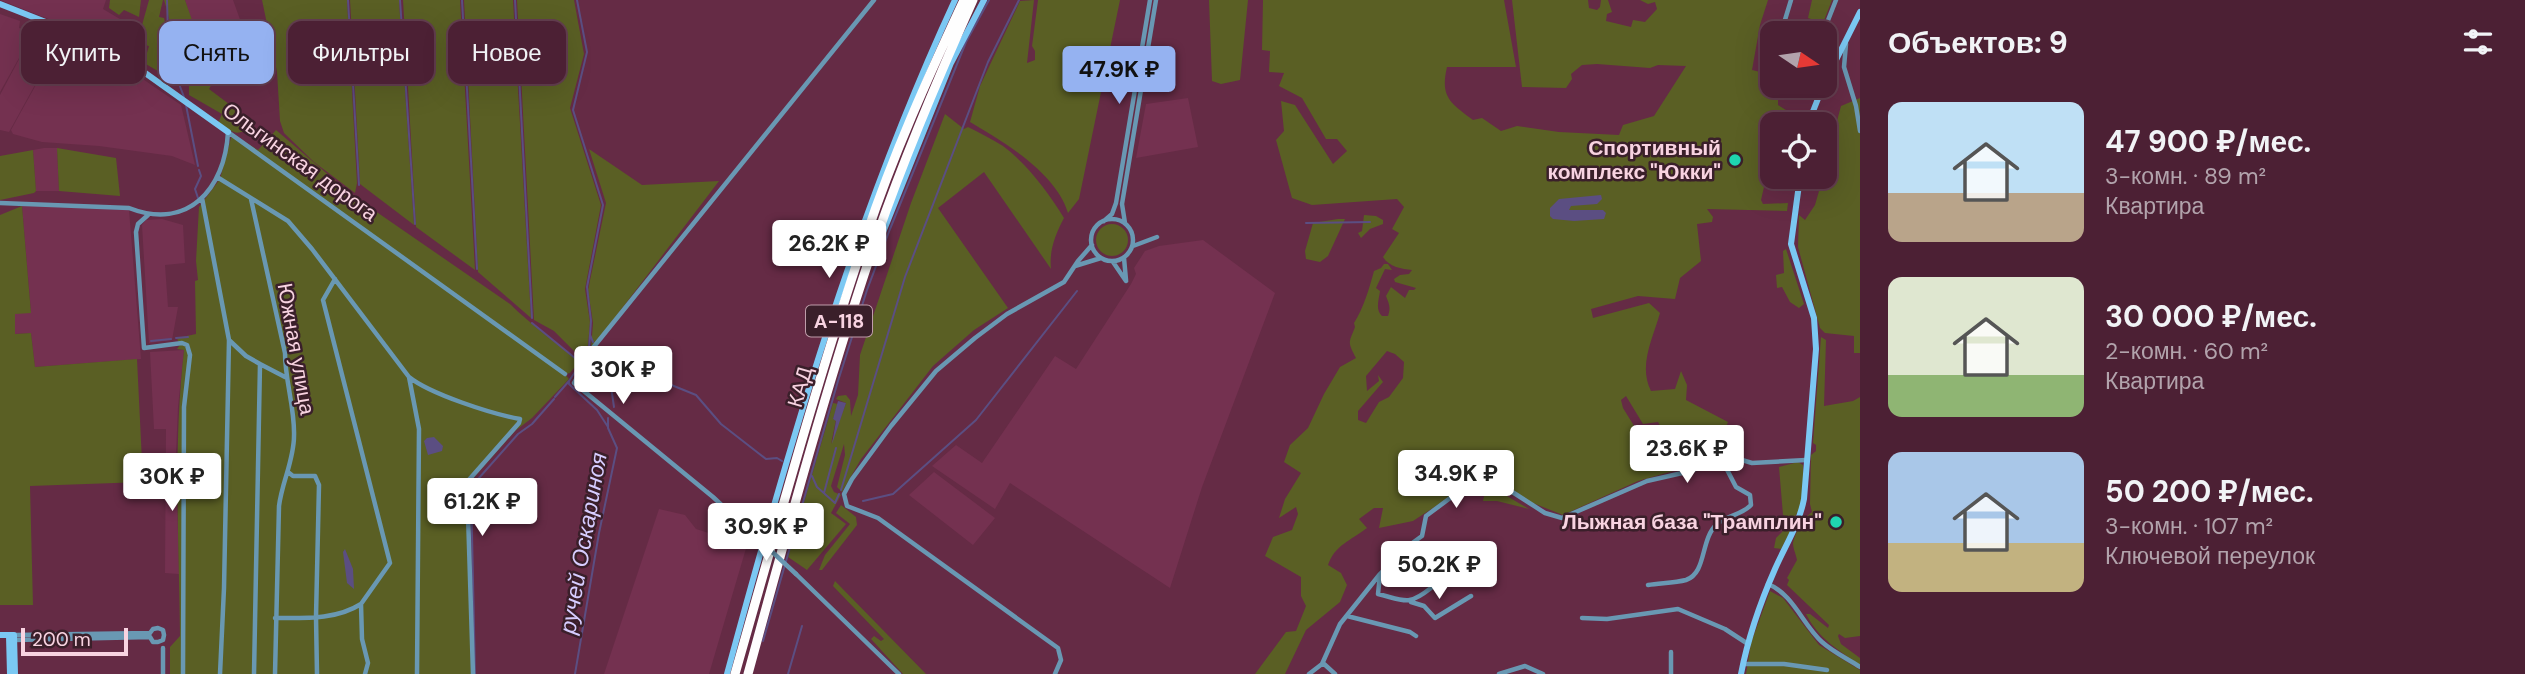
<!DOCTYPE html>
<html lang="ru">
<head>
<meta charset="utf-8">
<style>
  body { margin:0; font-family:"DM Sans",sans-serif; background:#562d40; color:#f1f3f6; height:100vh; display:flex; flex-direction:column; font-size:26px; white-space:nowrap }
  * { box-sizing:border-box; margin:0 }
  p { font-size:23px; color:#b2a3ac }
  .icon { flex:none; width:38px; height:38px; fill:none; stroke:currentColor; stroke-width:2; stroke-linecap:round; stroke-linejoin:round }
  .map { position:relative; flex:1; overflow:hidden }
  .details { display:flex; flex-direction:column; background:#4c2034; width:665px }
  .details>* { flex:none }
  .hud { position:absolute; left:21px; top:21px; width:665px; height:63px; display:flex; gap:14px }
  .needle { width:46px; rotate:103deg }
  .fabs { position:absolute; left:1760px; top:21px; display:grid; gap:14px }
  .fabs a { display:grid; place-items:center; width:77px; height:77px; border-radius:14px; background:#4c2034; box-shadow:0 7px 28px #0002,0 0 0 2px #633e4f; font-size:35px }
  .scale { position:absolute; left:21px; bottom:18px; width:107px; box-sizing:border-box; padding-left:7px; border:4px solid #f8d3e1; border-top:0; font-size:19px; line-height:24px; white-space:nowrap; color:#f8d3e1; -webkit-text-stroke:5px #3a1f2a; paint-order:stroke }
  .price { position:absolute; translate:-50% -60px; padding:0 16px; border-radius:7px; background:#fff; color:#222; font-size:23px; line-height:46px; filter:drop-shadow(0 2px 4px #0008) }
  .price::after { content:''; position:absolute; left:50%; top:42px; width:21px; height:16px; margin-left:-10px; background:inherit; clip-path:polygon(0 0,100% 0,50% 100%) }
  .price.on { background:#95b2f1; color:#111 }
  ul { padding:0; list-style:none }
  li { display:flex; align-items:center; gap:21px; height:175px; padding:0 28px }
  li span { display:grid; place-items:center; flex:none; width:196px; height:140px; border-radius:14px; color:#555 }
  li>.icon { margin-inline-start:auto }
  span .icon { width:84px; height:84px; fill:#fffc; stroke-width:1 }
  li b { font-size:30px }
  h2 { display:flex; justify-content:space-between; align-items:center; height:84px; padding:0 28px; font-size:30px }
  .tag { padding:0 24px; border-radius:14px; background:#4c2034; box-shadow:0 7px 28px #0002,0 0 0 2px #633e4f; font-size:24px; line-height:63px }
  .tag.on { background:#95b2f1; color:#111 }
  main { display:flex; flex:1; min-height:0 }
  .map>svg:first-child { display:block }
  .built { fill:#743150 }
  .green { fill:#5a5f24; fill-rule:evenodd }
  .water { fill:#5b4e82 }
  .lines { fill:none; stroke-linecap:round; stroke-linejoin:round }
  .stream { stroke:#5b4e82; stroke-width:2 }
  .street { stroke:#6998b3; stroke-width:4.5 }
  .secondary { stroke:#7bc8f3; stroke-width:6 }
  .highway { stroke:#fefefe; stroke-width:9 }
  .street-bridge { stroke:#6998b3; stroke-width:4.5 }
  .poi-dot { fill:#1fd5b0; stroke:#3a1f2a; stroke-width:2.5 }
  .labels { text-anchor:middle; stroke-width:5; stroke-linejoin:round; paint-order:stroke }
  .shield { fill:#3a1f2a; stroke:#bf9daa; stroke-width:2 }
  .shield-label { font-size:19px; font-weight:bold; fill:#f8d3e1 }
  .poi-label { font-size:21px; font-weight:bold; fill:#f8d3e1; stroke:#3a1f2a; text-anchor:end }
  .street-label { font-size:21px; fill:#f8d3e1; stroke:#3a1f2a }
  .water-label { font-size:23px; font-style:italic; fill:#d7cdff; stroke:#3a1f2a }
</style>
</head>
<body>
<main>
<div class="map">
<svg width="1860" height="674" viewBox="0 0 1860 674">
  <rect width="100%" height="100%" fill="#652b45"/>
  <path class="built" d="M0 0H106L103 9 130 25 116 50 102 40Z
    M185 0H233L247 39 238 44 213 47 210 39H197Z
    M0 14 20 21 19 28 24 30 27 21 63 34 9 132 0 130V95L33 33 0 92Z
    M64 34 125 67 181 105 195 165 172 156 99 146 42 142 13 134 11 130Z
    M1188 98 1198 147 1136 158 1146 104Z
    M44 148H57L59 191H36L33 150Z
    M24 205 129 210 141 359 35 367 31 333 15 334V313L31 312 22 206Z
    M162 219 183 225 185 263 165 265 168 307H178L172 340 149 343 142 225 146 220Z
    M1203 240 1275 293 1202 487 1170 588 1010 483 995 509 932 466 956 445 982 463 1055 356 1076 369 1131 284 1136 274 1134 268 1145 251 1159 246Z
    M184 350 178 407 176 454 179 574 165 573 166 429H154L150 352Z
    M934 472 995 518 973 545 909 495Z
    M659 509 685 515 696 529 747 545 709 674H604Z"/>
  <path class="green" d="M110 0H141L139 17 124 10 119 15 109 8Z
    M149 0H163L159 17 164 18 167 31 160 36 173 72 163 74 144 63 149 46 137 43Z
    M164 0H185L192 20 186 31 189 36 222 51 224 63 235 68 209 72 213 74 215 79 209 89 237 110 238 119 251 127C235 138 233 131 218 123L222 114 189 95V71L176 72C173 48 172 23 164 0Z
    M262 0H347L357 183 355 193 314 162 284 133 280 121 277 72Z
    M350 0H399L414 225 360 184Z
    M403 0H460L475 270 416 227Z
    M464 0H513L531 318 478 272Z
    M517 0H574L584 54 570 108 601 205 585 289 590 322 588 345 581 358 554 331 534 320Z
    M1034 0 1027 63 1035 60V51L1032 46 1038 0H1120L1079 199 1068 213C1056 173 1004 142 970 122L980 86 1020 1Z
    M1209 0H1248L1240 80 1221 84 1212 81Z
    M1263 0H1504L1516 67H1447C1440 97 1450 103 1473 120L1482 118 1501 131 1517 126 1559 132 1619 135 1623 125 1654 116 1686 66 1658 65 1650 68 1597 64 1582 65 1571 74 1572 79 1566 88 1522 87 1512 0H1588L1589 8 1597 10 1600 7 1601 0H1608L1612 12 1607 14 1606 21 1631 27 1633 20 1645 22 1657 9 1655 2 1648 4 1640 0H1768L1760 25 1752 70 1773 75V86H1778V105L1789 112 1783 124H1773V148L1761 200 1763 204 1788 203 1787 211 1707 209 1713 217 1712 222 1697 224 1701 261 1680 278 1675 299 1638 296 1591 309 1593 318 1649 303 1660 313C1653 338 1638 366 1651 391L1675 389 1681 371 1687 385 1686 400 1728 422 1715 454 1684 468 1638 481 1563 515 1508 493 1505 495 1529 509 1497 501H1483L1488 478 1480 477 1413 521 1379 528 1383 508H1374L1359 519 1367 528C1350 541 1335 545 1328 565L1341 573 1347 585 1340 602 1306 630 1285 674H1255L1286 632 1296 631 1306 606 1301 596V577L1265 556 1273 537 1292 530 1298 514 1296 507 1279 518 1285 499 1301 473 1284 462 1290 445 1308 428 1324 394 1340 367 1356 358C1347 341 1349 343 1355 327L1354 323C1364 307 1369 289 1374 271L1381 268 1384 264H1388L1392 270 1385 269 1376 288 1380 291C1379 299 1375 310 1382 316H1388C1391 307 1389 304 1386 296L1391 287 1405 298 1409 290H1414L1416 288 1395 282 1394 279 1400 275 1409 274 1412 270C1402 269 1389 267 1383 257L1399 233 1392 229 1404 207 1397 199 1312 205 1292 198 1276 140 1284 131 1281 101 1295 105 1333 164 1347 151 1337 139H1326L1302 98 1279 86 1284 73 1269 72 1270 51 1262 50ZM1387 351 1395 354 1404 362 1403 378 1389 397 1379 402 1366 423 1358 420V411L1383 382 1378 375 1379 381 1367 391 1366 376ZM1626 396 1643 424 1658 422 1664 433 1658 440 1644 442 1623 408 1621 400Z
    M1812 0H1832L1823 23 1808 18Z
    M1860 98V353H1854V336L1825 333 1820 328 1798 247 1799 215 1805 220 1815 205 1823 177H1825V166L1841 106Z
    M945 114 964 129 968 127C980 133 992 139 1003 146 1027 164 1049 193 1064 218 1055 235 1049 251 1051 269L984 172 938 208 1008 308 974 330 933 366 861 459 842 492 837 487 845 455 844 444 831 486 834 492 841 495 831 513 846 524 807 570 788 557 833 403 838 404 833 419 836 420 831 444 846 403 836 399 838 396 846 395 850 400 851 416 858 395 860 355 911 203Z
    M276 130 352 195 510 304C531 325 556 342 579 362L570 373 565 374 569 379 532 418 515 431 469 483 474 674H170V647L180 636C179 539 173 447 184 350L177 349 182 342 178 341 177 338 196 334 195 281 198 280 196 261 199 207 220 179 232 134 258 150Z
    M57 148 116 158 120 196 59 191Z
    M589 149 642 185 719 181 591 349 593 323 588 290 606 203Z
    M33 150 36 191 34 193 0 200V156Z
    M22 206 31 313 15 314V334L31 333 35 367 137 359 143 482 30 486 33 605H0V215Z
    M1364 215 1376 216 1383 220V224L1370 229 1361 238 1358 233 1362 231Z
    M1338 219H1345L1328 256 1320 262 1306 259 1305 251 1313 223Z
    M1096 240a16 16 0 1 1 32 0a16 16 0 1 1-32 0Z
    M1786 249 1804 304 1799 308 1790 302 1782 287 1777 288 1776 275 1784 273 1783 251Z
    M1821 337 1826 340 1824 406 1853 401 1860 397V636L1845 638 1839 634 1838 636 1841 644 1860 658V665C1838 650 1818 638 1806 614H1810L1828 628 1829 625 1787 585 1789 580 1787 578 1797 560C1796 554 1793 549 1793 543 1795 532 1804 518 1812 512L1810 504 1811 455 1816 451V445L1813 443Z
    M1798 462 1803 465C1803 481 1806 508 1792 519L1783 515 1779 467Z
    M841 505 856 517 857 525 822 570H819L825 555 850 524 836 513Z
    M1790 524 1791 530 1781 549 1774 548 1776 538Z
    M835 581 926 674H903L871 639 874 636 881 641 884 639 833 586Z
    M1770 591 1783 598 1819 645 1860 670V674H1746L1751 643Z"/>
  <path class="water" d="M1601 195 1602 199 1597 204 1571 206 1569 210H1603L1606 213 1604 219 1574 221 1553 219 1550 216V208L1559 199Z
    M838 401 846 403 832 444 836 421 833 419Z
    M434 437 443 446 442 451 428 455 424 441 427 438Z
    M345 549 353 569 354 589 347 583 343 552Z"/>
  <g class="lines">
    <path class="stream" d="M167 0 168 35 175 57 174 71
      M348 0 359 185
      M400 0 415 224
      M462 0 477 269
      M515 0 532 318
      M577 0 587 52 573 110 603 205 587 287 591 321 590 335
      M176 76 184 97
      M186 105 198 166
      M198 198 195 189 201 176 199 170
      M1306 223 1370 222
      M532 323 581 363 569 381
      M176 338 188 337
      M151 341 171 339
      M596 348 608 366 614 407
      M582 359 589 348 590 335 593 342
      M608 366H620L637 371 696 395 721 424 766 459 777 458 782 461
      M555 397 569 381V384L597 410 608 427
      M812 476 817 487 835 503 839 494
      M841 490 905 277 988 62 1019 0
      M824 493 836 448
      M863 501 893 494 976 420 1077 291
      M763 641 838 381 867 290 890 229 966 42 989 0
      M475 674 471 487 518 434 532 424 554 399
      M575 674 599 533 617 448 608 428V418
      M788 674 802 626"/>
    <path class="street" d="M1781 33 1791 0
      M1823 33 1836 0
      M1846 44 1844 67 1856 106 1860 131
      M1773 63V64
      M217 177 288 221 312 249 409 377C430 394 492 414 520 419L519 423 467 482 473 674
      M202 198 229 340 224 588 220 674
      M251 199 285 353C285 381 295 408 294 436 294 460 282 482 279 506L275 674
      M0 203 129 208C188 231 225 189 228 132L565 374
      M148 215 138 224 136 232 144 348 182 343 187 345 190 355 184 407 183 674
      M1091 240a21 21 0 1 1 42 0a21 21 0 1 1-42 0Z
      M1104 221 1112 214 1116 203 1150 0
      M1125 223 1122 204 1156 0
      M1133 246 1157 237
      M1124 258 1126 280
      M1113 262 1126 281
      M1075 266 1101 258
      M335 279 323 300 390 563 361 604 362 639 368 663 365 674
      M229 340 246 356 260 364 254 674
      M260 364 285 377
      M409 377 419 429 417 674
      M288 472 293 476H315L319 485 316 617 317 674
      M754 535 713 497 574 383 592 349 874 0
      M796 574 899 674
      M1380 575 1378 594C1406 601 1408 606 1431 588
      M1768 584C1793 594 1803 625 1822 642 1833 652 1848 659 1860 667
      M1648 585C1660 583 1674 583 1686 580 1707 573 1700 539 1717 524 1727 515 1742 515 1751 505L1750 495 1736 487 1721 458
      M1411 602 1424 606 1435 618 1471 596
      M1347 616 1410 632 1416 636
      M275 618C304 618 336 620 361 604
      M1582 618 1607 619 1678 609 1725 629 1748 644
      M150 633 153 629 158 628 163 630 164 635 163 640 158 642H153L150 637
      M14 635 150 633
      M14 640 150 637
      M163 648V674
      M1323 663 1335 674
      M1743 664H1784L1827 670
      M1055 674 1061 660 1058 648 878 518 847 506 844 494 852 479 891 426 936 371 975 338 1007 314 1064 282 1078 261 1092 245
      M1309 674 1322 664 1340 624 1380 574 1404 549 1422 536 1426 516 1465 487 1479 481 1503 486 1545 513 1562 518 1647 481 1691 471 1721 458 1732 457 1752 463 1806 460
      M1499 674 1525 666 1543 674
      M1671 674V652"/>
    <path class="secondary" d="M0 4 99 43 134 65 228 132
      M1825 82 1860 12
      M1808 124 1823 86
      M878 245 951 63 984 0
      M0 635H14L15 674
      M9 636 10 674
      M727 674C789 445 855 216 955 0
      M1741 674C1748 638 1760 603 1775 569 1785 546 1799 525 1804 499L1816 349 1814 318 1791 244 1800 177"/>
    <path class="highway" d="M735 674C777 527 817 380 866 236 893 155 928 77 964 0
      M748 674C788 527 828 380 877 236 905 156 938 78 973 0"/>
    <path class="street-bridge" d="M754 535 796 574"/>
  </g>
  <g class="poi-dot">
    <circle cx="1735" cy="160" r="7"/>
    <circle cx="1836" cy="522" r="7"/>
  </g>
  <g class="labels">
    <rect class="shield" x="806" y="305.5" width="66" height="31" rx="5"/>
    <g class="shield-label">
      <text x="839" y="328">А-118</text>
    </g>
    <g class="poi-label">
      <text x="1721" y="155">Спортивный<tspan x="1721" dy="24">комплекс "Юкки"</tspan></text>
      <text x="1822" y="529">Лыжная база "Трамплин"</text>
    </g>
    <g class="street-label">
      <text transform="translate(300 162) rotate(36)" y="7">Ольгинская дорога</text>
      <text transform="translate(296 349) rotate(80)" y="7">Южная улица</text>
      <text transform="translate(800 387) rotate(-74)" y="7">КАД</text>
    </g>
    <g class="water-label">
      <text transform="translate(583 543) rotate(-80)" y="8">ручей Оскариноя</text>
    </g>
  </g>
</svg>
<div class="fabs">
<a><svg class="needle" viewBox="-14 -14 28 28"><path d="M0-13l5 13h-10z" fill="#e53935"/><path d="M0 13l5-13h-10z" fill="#b2a3ac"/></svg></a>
<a><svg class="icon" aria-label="locate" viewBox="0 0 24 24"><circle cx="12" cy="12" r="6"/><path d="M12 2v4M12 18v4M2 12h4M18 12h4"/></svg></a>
</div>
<div class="scale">200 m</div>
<b class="price on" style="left:1119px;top:106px">47.9K ₽</b>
<b class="price" style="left:829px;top:280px">26.2K ₽</b>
<b class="price" style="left:623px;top:406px">30K ₽</b>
<b class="price" style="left:1687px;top:485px">23.6K ₽</b>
<b class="price" style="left:1456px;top:510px">34.9K ₽</b>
<b class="price" style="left:172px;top:513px">30K ₽</b>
<b class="price" style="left:482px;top:538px">61.2K ₽</b>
<b class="price" style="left:766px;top:563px">30.9K ₽</b>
<b class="price" style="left:1439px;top:601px">50.2K ₽</b>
<div class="hud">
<a class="tag">Купить</a>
<a class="tag on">Снять</a>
<a class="tag">Фильтры</a>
<a class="tag">Новое</a>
</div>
</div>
<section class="details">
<h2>Объектов: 9<svg class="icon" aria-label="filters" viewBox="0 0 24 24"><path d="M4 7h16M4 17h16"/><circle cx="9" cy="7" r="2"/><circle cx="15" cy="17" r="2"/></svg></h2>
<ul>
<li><span style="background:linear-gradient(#bfe0f5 65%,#b9a48a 0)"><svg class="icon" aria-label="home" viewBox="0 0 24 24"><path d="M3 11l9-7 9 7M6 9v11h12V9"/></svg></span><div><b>47 900 ₽/мес.</b><p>3-комн. · 89 m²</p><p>Квартира</p></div></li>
<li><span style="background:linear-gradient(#dfe7d0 70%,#8fb573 0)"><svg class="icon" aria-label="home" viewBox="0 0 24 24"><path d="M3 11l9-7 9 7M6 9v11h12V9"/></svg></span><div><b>30 000 ₽/мес.</b><p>2-комн. · 60 m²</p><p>Квартира</p></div></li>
<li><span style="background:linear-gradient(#a9c7e8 65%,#c2b280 0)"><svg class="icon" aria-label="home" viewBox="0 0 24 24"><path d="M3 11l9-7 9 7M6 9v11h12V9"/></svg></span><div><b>50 200 ₽/мес.</b><p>3-комн. · 107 m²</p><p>Ключевой переулок</p></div></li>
</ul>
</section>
</main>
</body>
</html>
